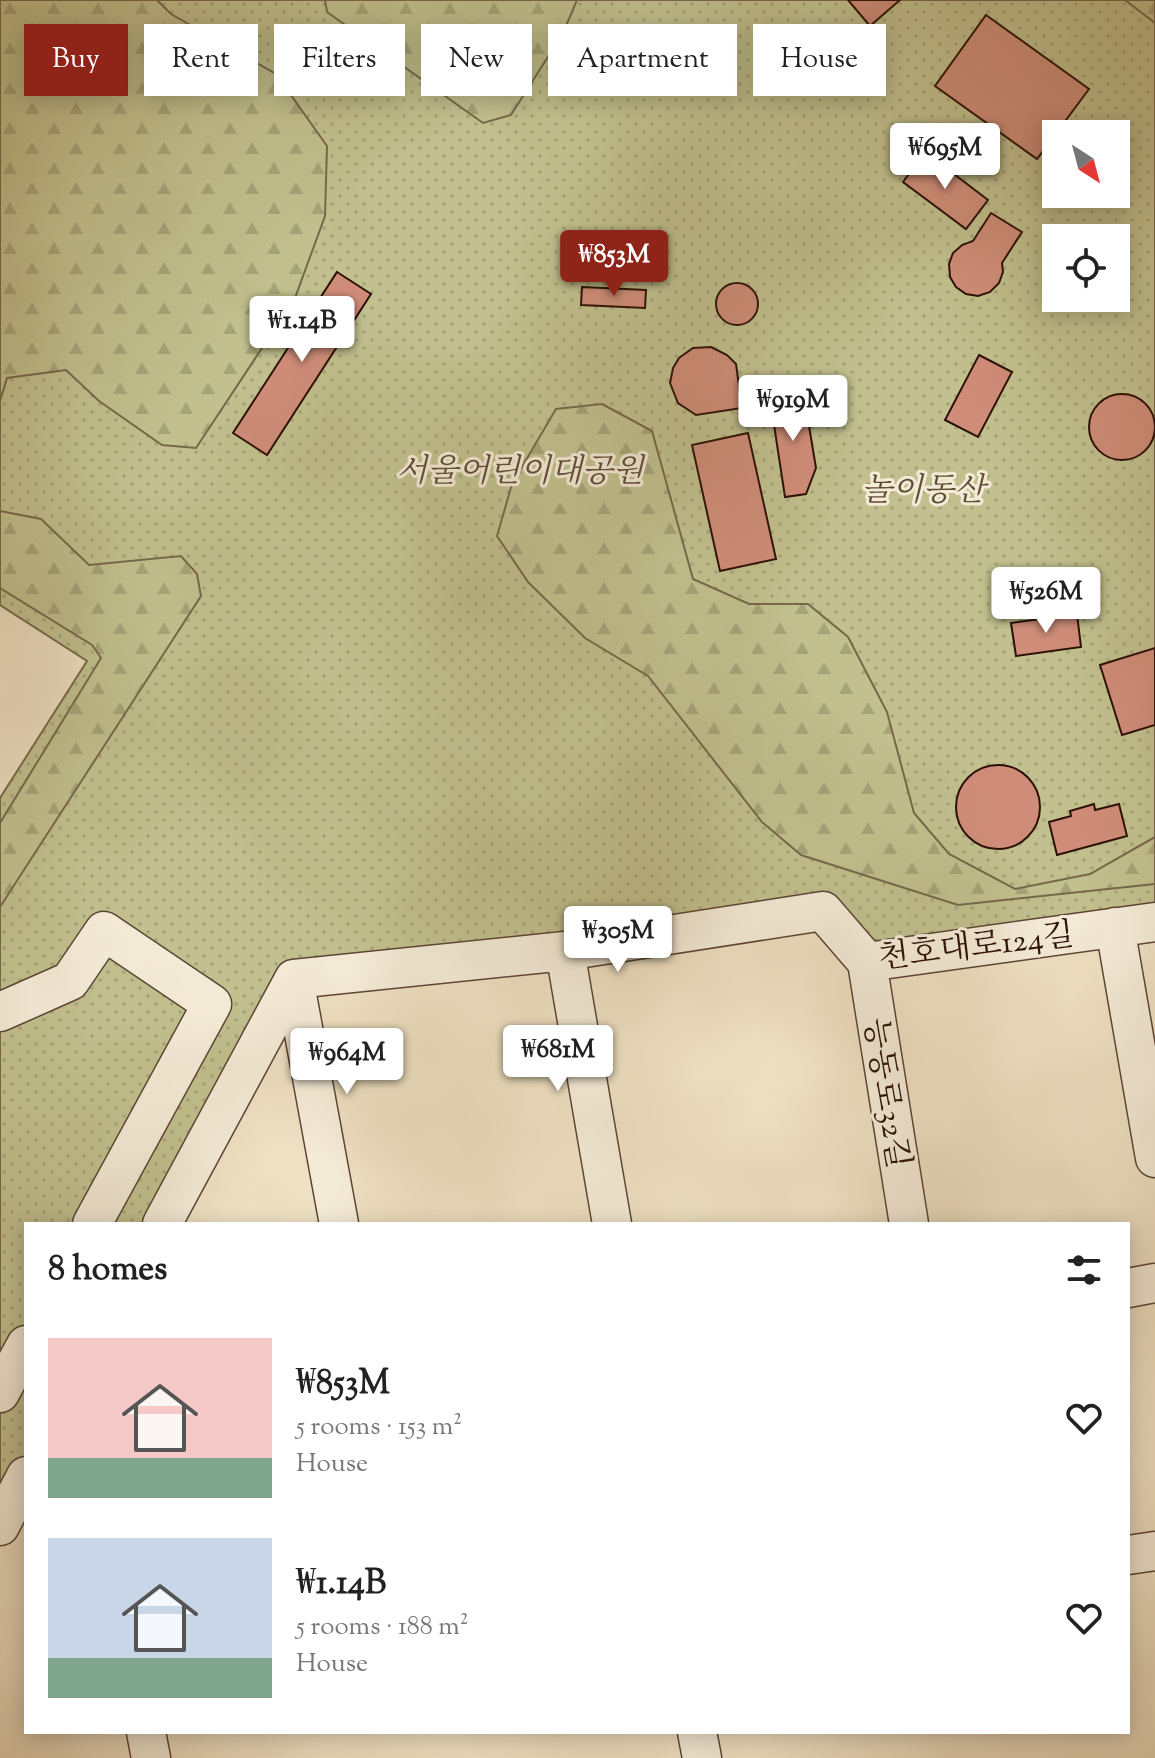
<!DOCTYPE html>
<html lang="en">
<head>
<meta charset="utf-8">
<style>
  body { margin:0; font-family:"Sorts Mill Goudy","Noto Serif KR",serif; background:#f2f2f2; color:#222; height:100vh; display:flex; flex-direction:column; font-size:30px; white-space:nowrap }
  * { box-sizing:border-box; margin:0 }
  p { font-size:26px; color:#767676 }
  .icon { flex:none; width:44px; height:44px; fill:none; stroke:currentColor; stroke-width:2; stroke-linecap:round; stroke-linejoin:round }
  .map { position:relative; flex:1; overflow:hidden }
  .side { position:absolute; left:24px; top:1222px; width:1106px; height:512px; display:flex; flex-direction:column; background:#fff; border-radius:0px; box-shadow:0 4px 20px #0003 }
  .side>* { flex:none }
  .top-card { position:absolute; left:24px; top:24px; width:1108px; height:72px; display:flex; gap:16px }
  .needle { width:52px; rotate:144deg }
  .tools { position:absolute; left:1042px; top:120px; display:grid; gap:16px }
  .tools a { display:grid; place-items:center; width:88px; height:88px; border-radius:0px; background:#fff; box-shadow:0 4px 20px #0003; font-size:40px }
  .price { position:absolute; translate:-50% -68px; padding:0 18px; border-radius:8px; background:#fff; color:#222; font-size:26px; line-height:52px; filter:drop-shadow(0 2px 4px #0008) }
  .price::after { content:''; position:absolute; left:50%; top:48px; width:24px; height:18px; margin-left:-12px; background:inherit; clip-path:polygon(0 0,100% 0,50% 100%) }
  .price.active { background:#8f2418; color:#fff }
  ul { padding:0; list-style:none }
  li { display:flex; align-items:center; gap:24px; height:200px; padding:0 24px }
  li span { display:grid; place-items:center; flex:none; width:224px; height:160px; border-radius:0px; color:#555 }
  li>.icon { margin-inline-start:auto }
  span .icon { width:96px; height:96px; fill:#fffc; stroke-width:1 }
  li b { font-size:34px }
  h2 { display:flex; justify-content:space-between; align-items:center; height:96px; padding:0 24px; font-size:34px }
  .tag { padding:0 28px; border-radius:0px; background:#fff; box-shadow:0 4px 20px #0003; font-size:28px; line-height:72px }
  .tag.active { background:#8f2418; color:#fff }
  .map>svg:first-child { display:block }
  .grass { fill:url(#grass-dots); stroke:#77684a; stroke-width:2; fill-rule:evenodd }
  .forest { fill:url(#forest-firs); stroke:#77684a; stroke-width:2 }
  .building { fill:#cf8d79; stroke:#2d1106; stroke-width:2 }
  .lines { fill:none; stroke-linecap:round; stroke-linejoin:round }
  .minor-casing { stroke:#5d4535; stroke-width:41 }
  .minor { stroke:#f4ebd7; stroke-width:38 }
  .labels { text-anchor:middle; stroke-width:6; stroke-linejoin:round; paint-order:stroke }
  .park-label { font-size:32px; font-style:italic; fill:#614e36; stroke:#f4ebd7 }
  .street-label { font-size:32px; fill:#2d1106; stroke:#f4ebd7 }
</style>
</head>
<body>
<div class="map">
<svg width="1155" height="1758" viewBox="0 0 1155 1758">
  <defs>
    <pattern id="grass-dots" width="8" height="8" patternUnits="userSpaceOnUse" patternTransform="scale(2)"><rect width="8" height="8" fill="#c1c08e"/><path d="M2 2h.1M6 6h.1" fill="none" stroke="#a6a479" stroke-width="1.8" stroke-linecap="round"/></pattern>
    <pattern id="forest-firs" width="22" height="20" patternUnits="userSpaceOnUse" patternTransform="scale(2)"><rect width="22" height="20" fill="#c1c08e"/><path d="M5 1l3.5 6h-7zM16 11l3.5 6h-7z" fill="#a6a479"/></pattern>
  </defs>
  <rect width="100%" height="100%" fill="#eee0c2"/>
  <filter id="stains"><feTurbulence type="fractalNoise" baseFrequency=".0025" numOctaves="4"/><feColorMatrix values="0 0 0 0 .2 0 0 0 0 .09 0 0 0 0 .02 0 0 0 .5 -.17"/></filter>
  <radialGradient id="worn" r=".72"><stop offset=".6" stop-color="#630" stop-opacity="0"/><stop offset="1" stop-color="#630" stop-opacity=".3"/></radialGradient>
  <path class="grass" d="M0 0H1155V910L872 949 819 897 561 939 291 966 152 1224H26V1458L0 1507V798L87 661 0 605ZM1056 134H1116V194H1056ZM1056 238H1116V298H1056Z"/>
  <path class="forest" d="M0 0H157L171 14 276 74 327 146 325 216 295 298 196 448 162 445 99 401 66 370 7 378 0 401Z
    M325 0H577L563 33 511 115 483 123 327 12Z
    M1125 0H1155V23Z
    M602 404 652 431 693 579 749 604H808L848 637 887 712 914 813 949 854 1015 889 1090 874 1155 837V884L958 905 801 855 762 822 648 676 585 638 528 582 497 536 512 484 556 409Z
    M0 511 41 519 89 565 181 556 197 574 201 596 0 907V823L101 658 92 645 0 588Z"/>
  <path class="building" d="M848 0H900L870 26Z
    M986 15 1089 89 1037 159 935 86Z
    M925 152 988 200 966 229 903 182Z
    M991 213 1022 232 1002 263 1003 272 999 283 990 292 978 296 966 294 956 287 950 277 949 264 953 253 962 245 973 241Z
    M337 272 371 294 267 455 233 433Z
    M716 304a21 21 0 1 1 42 0a21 21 0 1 1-42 0Z
    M582 287 646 290 645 308 581 305Z
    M711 347 727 355 736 364 742 408 696 415 678 403 670 383 673 368 679 358 693 348Z
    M979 355 1012 372 978 437 945 420Z
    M789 389 807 414 816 468 806 494 785 497 769 392Z
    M1089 427a33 33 0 1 1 66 0a33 33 0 1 1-66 0Z
    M748 433 776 559 720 571 692 445Z
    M1077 614 1081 647 1016 656 1011 623Z
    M1155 648V725L1122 735 1100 665Z
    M956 807a42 42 0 1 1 84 0a42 42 0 1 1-84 0Z
    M1094 804 1095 810 1119 804 1127 836 1057 855 1049 822 1071 816 1070 811Z"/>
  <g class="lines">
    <defs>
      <path id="minor" d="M1115 927 1155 1158
        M565 951 612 1224
        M867 962 909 1224
        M294 979 339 1224
        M0 1012 70 981 104 931 212 1004 92 1224
        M162 1224 294 979 565 951 823 911 867 962 1155 922
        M1128 1288 1155 1283
        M0 1393 26 1345
        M0 1526 26 1476
        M1128 1555 1155 1551
        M146 1732 151 1758
        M697 1732 702 1758"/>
    </defs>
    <use href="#minor" class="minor-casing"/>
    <use href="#minor" class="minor"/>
  </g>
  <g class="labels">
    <g class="park-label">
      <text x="520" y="481">서울어린이대공원</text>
      <text x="923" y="500">놀이동산</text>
    </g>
    <g class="street-label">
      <text transform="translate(976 945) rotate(-7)" y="11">천호대로124길</text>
      <text transform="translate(888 1093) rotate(81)" y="11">능동로32길</text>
    </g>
  </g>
  <rect width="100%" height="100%" filter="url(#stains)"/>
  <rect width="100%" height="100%" fill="url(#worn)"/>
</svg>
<div class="tools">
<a><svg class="needle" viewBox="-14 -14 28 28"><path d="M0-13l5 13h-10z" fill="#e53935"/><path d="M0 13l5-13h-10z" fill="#767676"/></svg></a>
<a><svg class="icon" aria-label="locate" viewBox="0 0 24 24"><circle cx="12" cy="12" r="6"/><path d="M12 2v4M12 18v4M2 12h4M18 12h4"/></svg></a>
</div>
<b class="price" style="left:945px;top:191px">₩695M</b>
<b class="price active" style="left:614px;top:298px">₩853M</b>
<b class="price" style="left:302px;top:364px">₩1.14B</b>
<b class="price" style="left:793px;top:443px">₩919M</b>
<b class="price" style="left:1046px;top:635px">₩526M</b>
<b class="price" style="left:618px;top:974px">₩305M</b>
<b class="price" style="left:558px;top:1093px">₩681M</b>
<b class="price" style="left:347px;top:1096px">₩964M</b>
<div class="top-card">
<a class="tag active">Buy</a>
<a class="tag">Rent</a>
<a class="tag">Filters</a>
<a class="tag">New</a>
<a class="tag">Apartment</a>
<a class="tag">House</a>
</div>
<section class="side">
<h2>8 homes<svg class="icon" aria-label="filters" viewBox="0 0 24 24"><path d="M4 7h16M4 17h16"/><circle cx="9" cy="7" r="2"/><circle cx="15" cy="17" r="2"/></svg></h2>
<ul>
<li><span style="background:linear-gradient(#f6c9c9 75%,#7fa58c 0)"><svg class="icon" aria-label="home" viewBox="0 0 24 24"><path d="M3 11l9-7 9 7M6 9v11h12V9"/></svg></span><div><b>₩853M</b><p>5 rooms · 153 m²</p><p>House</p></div><svg class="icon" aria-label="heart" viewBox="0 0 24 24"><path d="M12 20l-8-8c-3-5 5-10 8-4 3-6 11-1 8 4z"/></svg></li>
<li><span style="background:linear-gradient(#c9d6e8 75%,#7fa58c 0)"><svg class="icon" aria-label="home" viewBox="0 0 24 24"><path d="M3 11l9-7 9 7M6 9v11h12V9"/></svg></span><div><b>₩1.14B</b><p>5 rooms · 188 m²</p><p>House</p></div><svg class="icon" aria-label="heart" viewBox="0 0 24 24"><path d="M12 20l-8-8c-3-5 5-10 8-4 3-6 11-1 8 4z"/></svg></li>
</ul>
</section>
</div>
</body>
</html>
